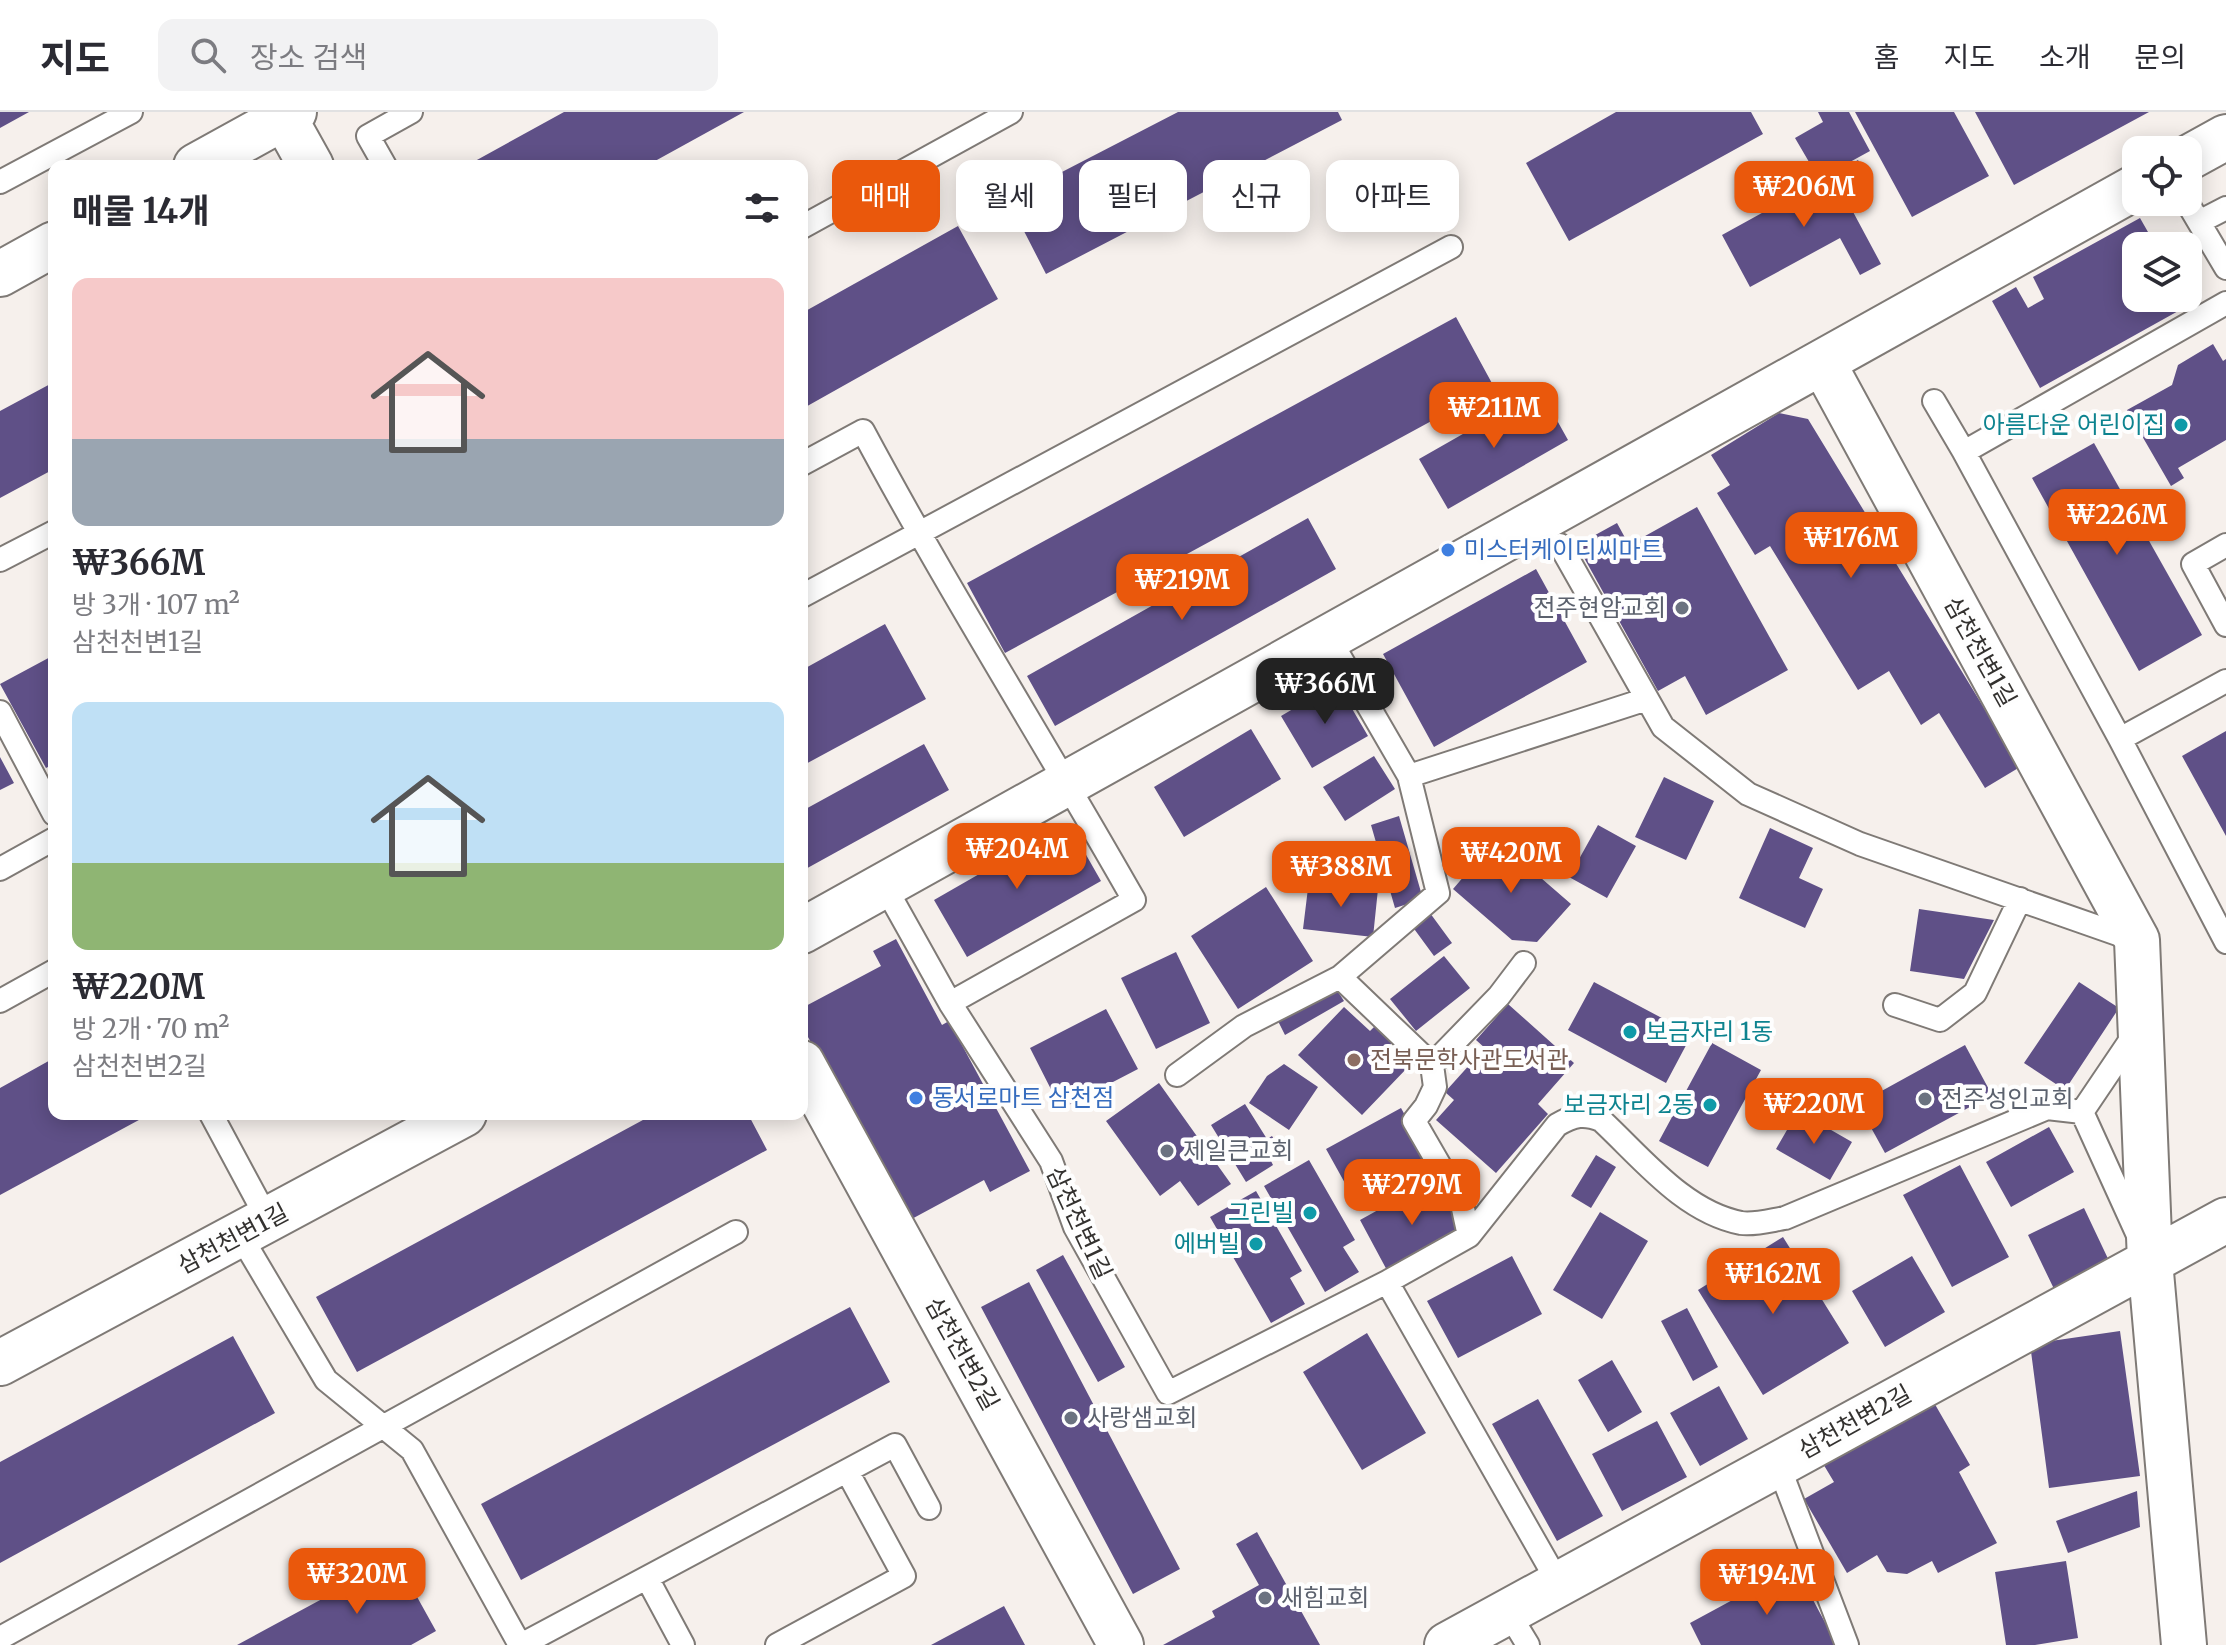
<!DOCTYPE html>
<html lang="ko">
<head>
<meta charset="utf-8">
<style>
  body { margin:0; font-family:Merriweather,"Noto Sans KR",serif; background:#f2f2f3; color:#2b2b33; height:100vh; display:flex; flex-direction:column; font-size:30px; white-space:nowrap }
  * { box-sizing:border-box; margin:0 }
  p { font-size:26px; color:#7c7c81 }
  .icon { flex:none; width:44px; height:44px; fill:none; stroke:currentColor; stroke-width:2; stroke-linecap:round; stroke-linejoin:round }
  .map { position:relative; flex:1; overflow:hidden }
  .side { position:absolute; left:48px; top:48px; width:760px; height:960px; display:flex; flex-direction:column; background:#fff; border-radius:16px; box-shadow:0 4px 20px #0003 }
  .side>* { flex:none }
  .guide { position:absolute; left:832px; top:48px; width:760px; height:72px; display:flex; gap:16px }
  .fabs { position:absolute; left:2122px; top:24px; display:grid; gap:16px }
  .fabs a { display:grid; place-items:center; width:80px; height:80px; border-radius:16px; background:#fff; box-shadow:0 4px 20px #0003; font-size:40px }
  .price { position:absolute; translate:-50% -68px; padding:0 18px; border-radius:16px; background:#ea580c; color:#fff; font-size:26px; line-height:52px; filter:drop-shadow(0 2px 4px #0008) }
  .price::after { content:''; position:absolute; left:50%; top:48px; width:24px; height:18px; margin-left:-12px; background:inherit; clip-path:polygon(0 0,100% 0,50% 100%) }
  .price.active { background:#222; color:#fff }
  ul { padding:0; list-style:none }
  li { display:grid; align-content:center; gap:16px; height:424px; padding:0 24px }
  li span { display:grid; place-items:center; height:248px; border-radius:16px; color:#555 }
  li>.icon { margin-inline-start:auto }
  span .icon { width:144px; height:144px; fill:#fffc; stroke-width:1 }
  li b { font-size:34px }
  h2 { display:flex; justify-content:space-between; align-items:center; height:96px; padding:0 24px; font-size:34px }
  .pill { padding:0 28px; border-radius:16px; background:#fff; box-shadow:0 4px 20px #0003; font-size:28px; line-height:72px }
  .pill.active { background:#ea580c; color:#fff }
  header { display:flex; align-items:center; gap:48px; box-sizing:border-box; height:112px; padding:0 40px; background:#fff; border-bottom:2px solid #e1e1e2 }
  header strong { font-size:38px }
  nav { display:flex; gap:44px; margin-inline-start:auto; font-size:28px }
  .search { width:560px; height:72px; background:#f2f2f3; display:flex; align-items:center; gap:20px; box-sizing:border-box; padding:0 28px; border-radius:16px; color:#7c7c81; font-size:30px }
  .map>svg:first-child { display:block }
  .building { fill:#5f5087 }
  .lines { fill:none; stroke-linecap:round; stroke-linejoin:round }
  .lane-casing { stroke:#7f7a76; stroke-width:26 }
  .street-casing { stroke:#7f7a76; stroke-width:48 }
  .lane { stroke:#fff; stroke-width:22 }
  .street { stroke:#fff; stroke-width:44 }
  .culture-dot { fill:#0f9aa8; stroke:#fefefe; stroke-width:3 }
  .shop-dot { fill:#3f7fe0; stroke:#fefefe; stroke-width:3 }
  .worship-dot { fill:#6b7280; stroke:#fefefe; stroke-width:3 }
  .education-dot { fill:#8d6e63; stroke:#fefefe; stroke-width:3 }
  .labels { text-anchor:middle; stroke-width:8; stroke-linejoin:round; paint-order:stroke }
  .culture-label { font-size:24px; fill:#0d838f; stroke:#fefefe; text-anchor:end }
  .shop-label { font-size:24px; fill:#366cbe; stroke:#fefefe; text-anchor:start }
  .worship-label { font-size:24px; fill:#5b616d; stroke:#fefefe; text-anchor:start }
  .street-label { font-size:24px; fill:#33312f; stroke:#fefefe }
  .education-label { font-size:24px; fill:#785e54; stroke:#fefefe; text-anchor:start }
</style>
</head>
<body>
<header>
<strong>지도</strong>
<div class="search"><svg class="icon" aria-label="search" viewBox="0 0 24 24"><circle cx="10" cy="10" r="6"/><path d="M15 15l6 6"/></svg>장소 검색</div>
<nav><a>홈</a><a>지도</a><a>소개</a><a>문의</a></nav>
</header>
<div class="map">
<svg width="2226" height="1533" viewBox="0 0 2226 1533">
  <rect width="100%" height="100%" fill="#f6f0ec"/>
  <path class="building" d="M0 0H29L0 16Z
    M564 0H744L646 54H466Z
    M1178 0H1338L1342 8 1046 162 1008 88Z
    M1616 0H1751L1763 22 1569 129 1526 51Z
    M1818 0H1849L1870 39 1819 67 1795 26 1823 10Z
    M1855 0H1954L1989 64 1912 105Z
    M1975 0H2149L2014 73Z
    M1858 48 1870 70 1844 83 1881 152 1860 163 1840 126 1750 175 1722 123Z
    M2140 106 2156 134H2136V186H2185L2189 193 2040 276 1992 189 2016 175 2028 196 2044 187 2033 165Z
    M958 114 998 187 802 297V201Z
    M1456 205 1494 275 1005 541 967 471Z
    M2213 232 2223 249 2226 247V328L2178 356 2184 366 2171 374 2127 298 2172 273 2178 253Z
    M54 270V357L0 386V299Z
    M1540 278 1568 328 1448 397 1419 347Z
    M1779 301 1808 307 2020 655 1985 676 1939 601 1921 613 1889 559 1858 578 1770 434 1755 443 1717 381 1730 373 1711 343Z
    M2094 331 2202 523 2139 559 2032 366Z
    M1697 395 1788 558 1706 603 1685 564 1658 579 1577 433 1617 411 1629 433Z
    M1308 406 1336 457 1055 614 1027 564Z
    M1536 457 1587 550 1434 635 1383 542Z
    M885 512 926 587 802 654V558Z
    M54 543V652L46 656 0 572Z
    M1337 571 1368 624 1312 656 1281 604Z
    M1251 617 1281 667 1184 725 1154 675Z
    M2226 619V724L2182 644Z
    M924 632 949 678 802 759V699Z
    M1374 644 1395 677 1345 709 1323 675Z
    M0 645 14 671 0 678Z
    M1664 665 1714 689 1686 748 1635 725Z
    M1399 704 1423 787 1395 796 1371 713Z
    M1598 713 1636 734 1607 786 1569 765Z
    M1770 716 1813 736 1799 766 1823 777 1805 816 1739 786Z
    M1049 722 1077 727 1101 769 967 845 934 788Z
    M1496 727 1571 792 1537 830 1512 828 1453 777Z
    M1309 768 1378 777 1373 825 1303 817Z
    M1266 775 1313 849 1238 897 1191 824Z
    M1919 797 1994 808 1964 867 1910 859Z
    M1430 801 1452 831 1434 844 1412 814Z
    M896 827 942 913 949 909 1030 1059 990 1080 984 1068 908 1109 802 914V896L881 854 873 839Z
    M1176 840 1210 911 1156 937 1121 866Z
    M1444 844 1470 876 1416 919 1390 887Z
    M1594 870 1692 922 1666 971 1568 918Z
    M2079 870 2119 896 2065 978 2024 951Z
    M1335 875 1344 889 1285 923 1278 909Z
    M1508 892 1574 951 1538 992 1548 1002 1496 1061 1436 1008 1454 988 1445 980 1472 950 1484 961 1497 947 1476 928Z
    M1344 895 1370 919 1378 911 1395 927 1389 935 1409 954 1362 1003 1298 943Z
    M1106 897 1138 957 1061 997 1030 936Z
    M1712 931 1761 958 1708 1055 1659 1029Z
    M1965 933 1992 983 1885 1041 1858 992Z
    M54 946V1002H150L0 1083V976Z
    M1284 952 1318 975 1289 1018 1249 991 1267 964Z
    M1159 971 1231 1072 1198 1094 1180 1069 1160 1084 1106 1009Z
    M1245 992 1267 1027 1272 1024 1281 1039 1270 1047 1273 1053 1246 1070 1211 1013Z
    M1401 996 1431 1050 1356 1091 1326 1037Z
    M1798 999 1852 1030 1830 1068 1776 1037Z
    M654 1002H748L767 1038 357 1260 316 1185Z
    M2049 1015 2074 1060 2011 1095 1986 1050Z
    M1596 1043 1616 1055 1591 1096 1571 1084Z
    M1309 1048 1355 1128 1343 1135 1359 1160 1325 1180 1264 1074Z
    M1960 1053 2009 1145 1952 1175 1903 1083Z
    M1434 1067 1464 1122 1389 1162 1360 1108Z
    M1256 1079 1302 1159 1290 1166 1305 1192 1271 1211 1210 1105Z
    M2084 1096 2111 1153 2055 1179 2028 1123Z
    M1600 1100 1648 1129 1602 1207 1553 1178Z
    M1783 1125 1849 1231 1763 1283 1698 1178Z
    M1063 1143 1125 1255 1098 1270 1036 1158Z
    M1512 1144 1542 1202 1458 1246 1427 1189Z
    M1912 1144 1945 1200 1885 1235 1852 1179Z
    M1029 1170 1180 1457 1133 1482 981 1195Z
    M850 1195 890 1270 521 1468 481 1392Z
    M1687 1196 1718 1255 1693 1269 1661 1209Z
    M2120 1219 2140 1364 2049 1376 2030 1232Z
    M1367 1221 1426 1321 1362 1358 1303 1260Z
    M233 1224 275 1301 0 1451V1350Z
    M1612 1248 1642 1300 1608 1320 1578 1268Z
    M1719 1274 1748 1327 1700 1354 1670 1301Z
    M1929 1282 1970 1353 1959 1360 1997 1431 1938 1461 1932 1449 1907 1462 1887 1460 1877 1443 1847 1461 1804 1387 1834 1370 1819 1345Z
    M1538 1287 1603 1404 1557 1429 1492 1312Z
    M1657 1309 1687 1365 1622 1399 1592 1342Z
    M2137 1379 2140 1415 2068 1441 2056 1409Z
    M1257 1420 1320 1533H1163L1215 1505 1212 1499 1259 1473 1236 1432Z
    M396 1447 436 1519 411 1533H237Z
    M2066 1449 2078 1526 2035 1533H2006L1995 1460Z
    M1795 1454 1837 1533H1701L1690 1511Z
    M1004 1494 1025 1533H931Z"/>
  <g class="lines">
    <defs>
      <path id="lane" d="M385 54 368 24 411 0
        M0 70 131 0
        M2187 90 2226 156
        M2199 110 2226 96
        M802 115 1011 0
        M2226 191 1964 340 2120 627 2226 830
        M1934 289 1964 340
        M802 352 863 319C948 478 1045 631 1134 788L950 891
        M1560 433 1663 615 1748 682 1860 732 2132 827
        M2226 433 2193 452 2226 513
        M0 448 54 420
        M802 484 1451 135
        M0 600 54 702
        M2120 627 2226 569
        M1409 664 1647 587
        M0 757 54 727
        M884 773 950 891 1051 1049 1075 1115 1168 1281 1387 1170
        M1340 865 1432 953 1435 975 1426 994 1414 1009 1462 1092 1469 1124 1387 1170 1559 1472
        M0 889 54 859
        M1895 893 1940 908 1975 881 2020 787
        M2136 920 2082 1000 2137 1121
        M1432 953 1499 884 1524 851
        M1177 963 1244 914 1340 865 1438 781 1409 664 1329 526
        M211 1002 268 1108
        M240 1123 326 1268 412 1338 520 1533
        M1469 1124 1557 1013C1574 1003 1584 1001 1601 1008 1642 1046 1684 1100 1741 1111 1755 1113 1772 1108 1785 1106L2047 996 2082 1000
        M1778 1352 1847 1533
        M647 1466 683 1533
        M1508 1500 1528 1533
        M0 1526 736 1120
        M521 1533 895 1333 929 1396
        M777 1533 904 1464 847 1359"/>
      <path id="street" d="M281 0 311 54
        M2188 46 2226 25
        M196 54 294 0
        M0 162 54 132
        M1823 251 2137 828 2150 1149 2184 1533
        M802 819 2136 75
        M802 951 1121 1533
        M0 1251 464 1002
        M1447 1533 2226 1108"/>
    </defs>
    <use href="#lane" class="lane-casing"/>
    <use href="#street" class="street-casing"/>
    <use href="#lane" class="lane"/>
    <use href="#street" class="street"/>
  </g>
  <g class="culture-dot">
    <circle cx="2181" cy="313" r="8"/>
    <circle cx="1630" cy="920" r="8"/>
    <circle cx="1710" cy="993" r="8"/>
    <circle cx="1310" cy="1101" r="8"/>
    <circle cx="1256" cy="1132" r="8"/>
  </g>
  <g class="shop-dot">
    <circle cx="1448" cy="438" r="8"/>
    <circle cx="916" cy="986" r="8"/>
  </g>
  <g class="worship-dot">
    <circle cx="1682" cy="496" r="8"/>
    <circle cx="1925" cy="987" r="8"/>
    <circle cx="1167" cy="1039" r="8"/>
    <circle cx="1071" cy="1306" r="8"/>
    <circle cx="1265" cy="1486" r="8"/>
  </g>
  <circle class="education-dot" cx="1354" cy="948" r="8"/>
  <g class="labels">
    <g class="culture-label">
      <text x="2165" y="321">아름다운 어린이집</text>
      <text x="1646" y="928" text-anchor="start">보금자리 1동</text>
      <text x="1694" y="1001">보금자리 2동</text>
      <text x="1294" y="1109">그린빌</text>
      <text x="1240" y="1140">에버빌</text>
    </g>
    <g class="shop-label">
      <text x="1464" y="446">미스터케이디씨마트</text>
      <text x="932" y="994">동서로마트 삼천점</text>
    </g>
    <g class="worship-label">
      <text x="1666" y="504" text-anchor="end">전주현암교회</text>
      <text x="1941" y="995">전주성인교회</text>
      <text x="1183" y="1047">제일큰교회</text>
      <text x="1087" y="1314">사랑샘교회</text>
      <text x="1281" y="1494">새힘교회</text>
    </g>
    <g class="street-label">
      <text transform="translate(1980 540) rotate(61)" y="8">삼천천변1길</text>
      <text transform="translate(1079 1111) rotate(65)" y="8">삼천천변1길</text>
      <text transform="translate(233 1127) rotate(-28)" y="8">삼천천변1길</text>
      <text transform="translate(962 1242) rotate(61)" y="8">삼천천변2길</text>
      <text transform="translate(1855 1310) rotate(-29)" y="8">삼천천변2길</text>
    </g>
    <g class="education-label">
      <text x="1370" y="956">전북문학사관도서관</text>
    </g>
  </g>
</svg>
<div class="fabs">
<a><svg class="icon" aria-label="locate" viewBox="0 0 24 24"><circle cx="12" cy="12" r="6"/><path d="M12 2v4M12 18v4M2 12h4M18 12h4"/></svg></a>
<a><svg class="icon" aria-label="layers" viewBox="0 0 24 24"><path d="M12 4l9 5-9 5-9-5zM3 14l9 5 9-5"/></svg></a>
</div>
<b class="price" style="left:1804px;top:117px">₩206M</b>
<b class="price" style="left:1494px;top:338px">₩211M</b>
<b class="price" style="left:2117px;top:445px">₩226M</b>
<b class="price" style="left:1851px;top:468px">₩176M</b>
<b class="price" style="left:1182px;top:510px">₩219M</b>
<b class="price active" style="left:1325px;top:614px">₩366M</b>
<b class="price" style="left:1017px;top:779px">₩204M</b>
<b class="price" style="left:1511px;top:783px">₩420M</b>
<b class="price" style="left:1341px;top:797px">₩388M</b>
<b class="price" style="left:1814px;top:1034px">₩220M</b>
<b class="price" style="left:1412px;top:1115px">₩279M</b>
<b class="price" style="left:1773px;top:1204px">₩162M</b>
<b class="price" style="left:357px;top:1504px">₩320M</b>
<b class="price" style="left:1767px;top:1505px">₩194M</b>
<div class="guide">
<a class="pill active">매매</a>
<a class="pill">월세</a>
<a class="pill">필터</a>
<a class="pill">신규</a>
<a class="pill">아파트</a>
</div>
<section class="side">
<h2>매물 14개<svg class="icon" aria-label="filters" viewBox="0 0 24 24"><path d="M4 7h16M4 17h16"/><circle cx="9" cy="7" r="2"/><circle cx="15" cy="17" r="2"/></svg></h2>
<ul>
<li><span style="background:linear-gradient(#f6c9c9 65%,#9aa5b1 0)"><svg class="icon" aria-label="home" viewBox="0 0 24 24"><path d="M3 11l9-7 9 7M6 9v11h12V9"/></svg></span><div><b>₩366M</b><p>방 3개 · 107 m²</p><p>삼천천변1길</p></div></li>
<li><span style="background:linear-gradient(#bfe0f5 65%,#8fb573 0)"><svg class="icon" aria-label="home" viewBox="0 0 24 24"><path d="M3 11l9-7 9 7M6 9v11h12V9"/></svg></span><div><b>₩220M</b><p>방 2개 · 70 m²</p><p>삼천천변2길</p></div></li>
</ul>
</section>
</div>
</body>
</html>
